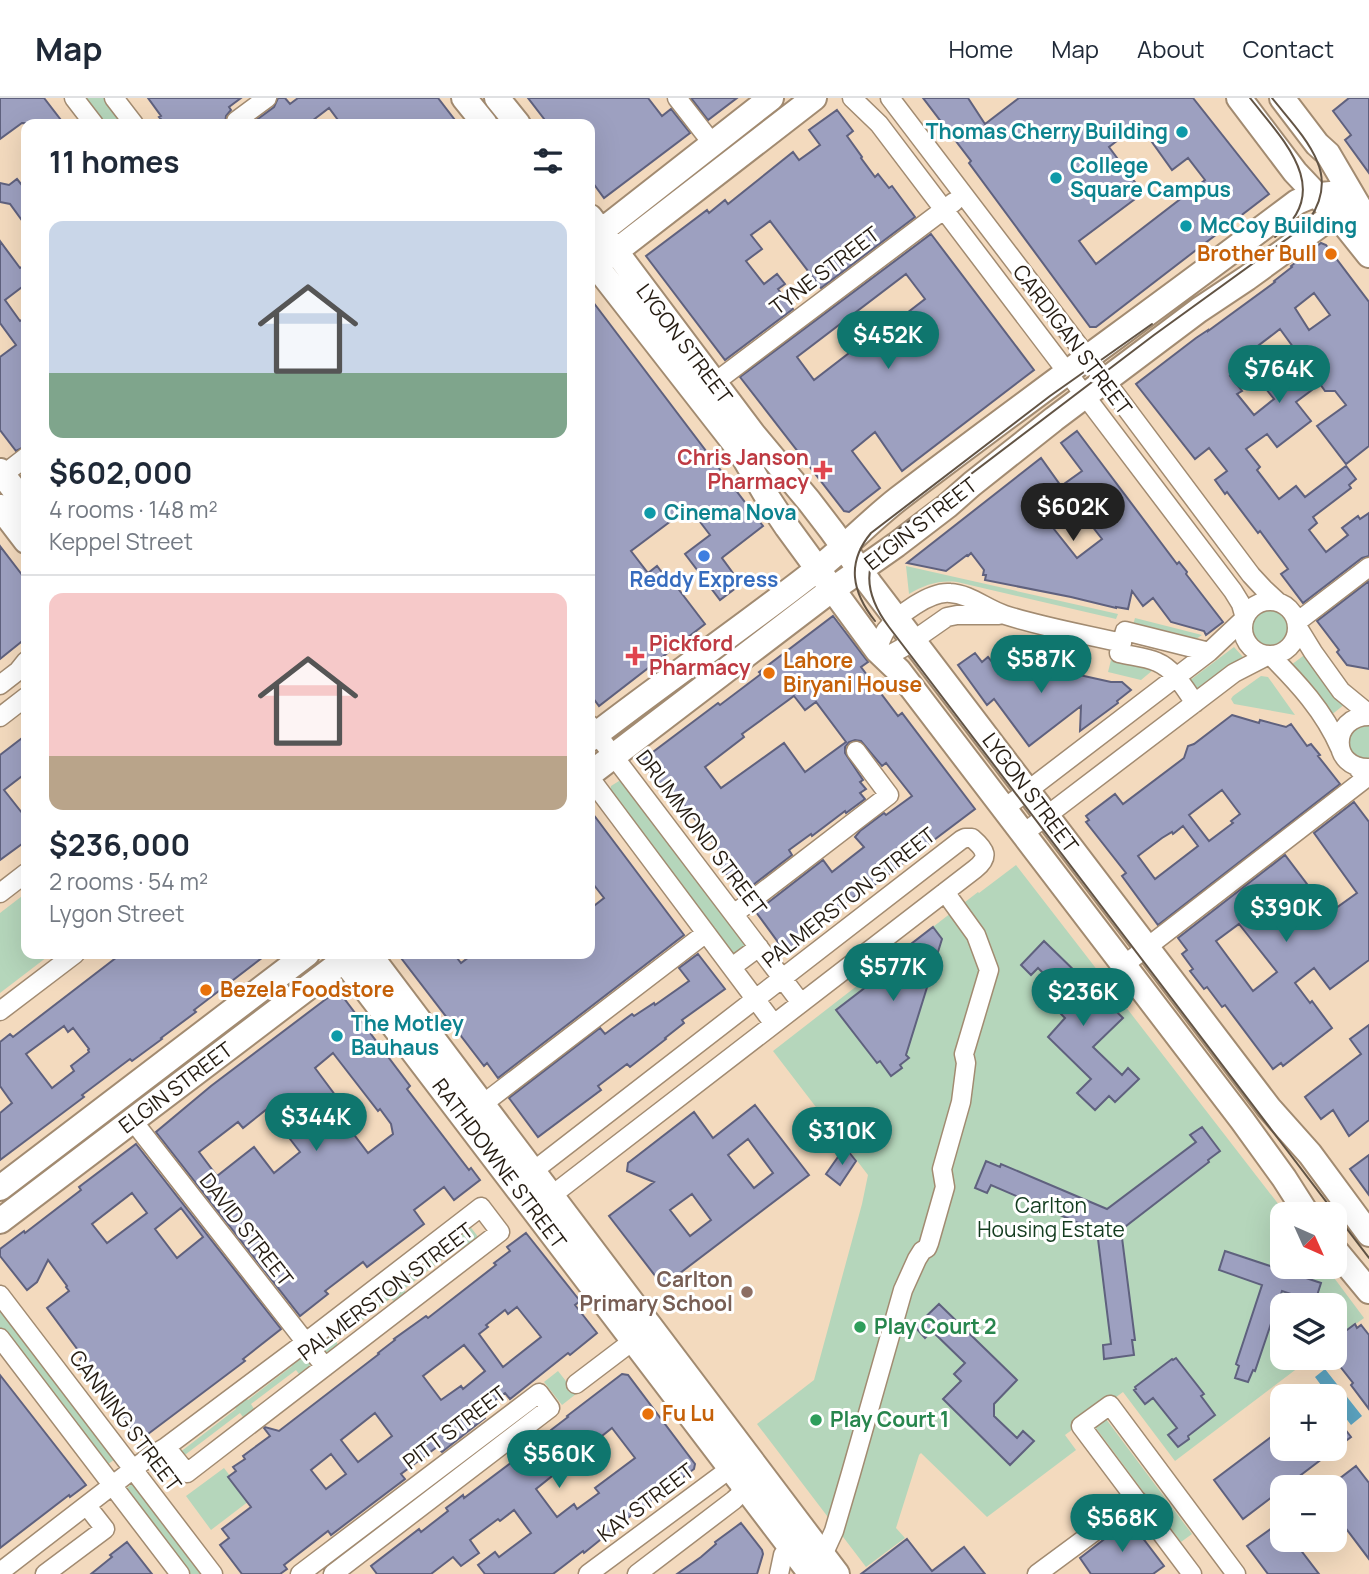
<!DOCTYPE html>
<html lang="en">
<head>
<meta charset="utf-8">
<style>
  body { margin:0; font-family:Manrope,sans-serif; background:#f6f6f7; color:#1f2937; height:100vh; display:flex; flex-direction:column; font-size:26px; white-space:nowrap }
  * { box-sizing:border-box; margin:0 }
  p { font-size:23px; color:#747a83 }
  .icon { flex:none; width:38px; height:38px; fill:none; stroke:currentColor; stroke-width:2; stroke-linecap:round; stroke-linejoin:round }
  .map { position:relative; flex:1; overflow:hidden }
  .side { position:absolute; left:21px; top:21px; width:574px; height:840px; display:flex; flex-direction:column; background:#fff; border-radius:14px; box-shadow:0 7px 28px #0002 }
  .side>* { flex:none }
  .needle { width:46px; rotate:135deg }
  .controls { position:absolute; left:1270px; top:1104px; display:grid; gap:14px }
  .controls a { display:grid; place-items:center; width:77px; height:77px; border-radius:14px; background:#fff; box-shadow:0 7px 28px #0002; font-size:35px }
  .price { position:absolute; translate:-50% -60px; padding:0 16px; border-radius:24px; background:#0f766e; color:#fff; font-size:23px; line-height:46px; filter:drop-shadow(0 2px 4px #0008) }
  .price::after { content:''; position:absolute; left:50%; top:42px; width:21px; height:16px; margin-left:-10px; background:inherit; clip-path:polygon(0 0,100% 0,50% 100%) }
  .price.on { background:#222; color:#fff }
  ul { padding:0; list-style:none }
  li { display:grid; align-content:center; gap:14px; height:371px; padding:0 28px }
  li+li { border-top:2px solid #e0e1e3 }
  li span { display:grid; place-items:center; height:217px; border-radius:14px; color:#555 }
  li>.icon { margin-inline-start:auto }
  span .icon { width:126px; height:126px; fill:#fffc; stroke-width:1 }
  li b { font-size:30px }
  h2 { display:flex; justify-content:space-between; align-items:center; height:84px; padding:0 28px; font-size:30px }
  header { display:flex; align-items:center; gap:42px; box-sizing:border-box; height:98px; padding:0 35px; background:#fff; border-bottom:2px solid #e0e1e3 }
  header strong { font-size:33px }
  nav { display:flex; gap:38px; margin-inline-start:auto; font-size:24px }
  .map>svg:first-child { display:block }
  .green { fill:#b5d6bb }
  .water { fill:#5ba3c0 }
  .building { fill:#9da0c0; stroke:#5f617e; stroke-width:2; fill-rule:evenodd }
  .lines { fill:none; stroke-linecap:round; stroke-linejoin:round }
  .street-casing { stroke:#a28b71; stroke-width:21 }
  .secondary-casing { stroke:#a28b71; stroke-width:28 }
  .street { stroke:#fff; stroke-width:18 }
  .secondary { stroke:#fff; stroke-width:24 }
  .tram { stroke:#625445; stroke-width:2 }
  .culture-dot { fill:#0f9aa8; stroke:#fff; stroke-width:2.5 }
  .food-dot { fill:#e8710a; stroke:#fff; stroke-width:2.5 }
  .health-dot { fill:#e0444e; stroke:#fff; stroke-width:2.5 }
  .shop-dot { fill:#3f7fe0; stroke:#fff; stroke-width:2.5 }
  .education-dot { fill:#8d6e63; stroke:#fff; stroke-width:2.5 }
  .leisure-dot { fill:#2e9e5b; stroke:#fff; stroke-width:2.5 }
  .labels { text-anchor:middle; stroke-width:6; stroke-linejoin:round; paint-order:stroke }
  .culture-label { font-size:21px; font-weight:bold; fill:#0d838f; stroke:#fff; text-anchor:start }
  .food-label { font-size:21px; font-weight:bold; fill:#c56008; stroke:#fff; text-anchor:start }
  .street-label { font-size:21px; fill:#251c12; stroke:#fff }
  .health-label { font-size:21px; font-weight:bold; fill:#be3a42; stroke:#fff; text-anchor:end }
  .shop-label { font-size:21px; font-weight:bold; fill:#366cbe; stroke:#fff }
  .park-label { font-size:21px; fill:#133c1f; stroke:#fff }
  .education-label { font-size:21px; font-weight:bold; fill:#785e54; stroke:#fff; text-anchor:end }
  .leisure-label { font-size:21px; font-weight:bold; fill:#27864d; stroke:#fff; text-anchor:start }
</style>
</head>
<body>
<header>
<strong>Map</strong>
<nav><a>Home</a><a>Map</a><a>About</a><a>Contact</a></nav>
</header>
<div class="map">
<svg width="1369" height="1476" viewBox="0 0 1369 1476">
  <rect width="100%" height="100%" fill="#f3dabe"/>
  <path class="green" d="M85 0H104L123 26H104Z
    M906 468 1118 516 1116 521 957 484C939 482 924 487 909 496Z
    M1251 530a19 19 0 1 1 38 0a19 19 0 1 1-38 0Z
    M1135 520 1202 537 1196 541 1133 527Z
    M1234 549 1243 559 1198 593 1189 583Z
    M716 554 722 562 624 636 618 628Z
    M1307 555 1345 606 1330 618 1291 567Z
    M1111 562 1153 572 1141 582 1108 574Z
    M1261 578 1268 579 1295 617 1234 606 1231 601 1233 598Z
    M1363 627H1369V662C1365 661 1360 662 1357 660 1340 651 1350 632 1363 627Z
    M619 683 624 684 746 845V849L737 856 732 855 610 697 611 688Z
    M1016 767 1286 1116H1283V1169H1326L1364 1220 1335 1241V1208H1283V1260H1311L1175 1363 1123 1294 1065 1337 1076 1352 987 1419 921 1355 919 1357 896 1430 905 1440 866 1469 757 1326 814 1282 862 1106 868 1077 773 953 978 794 979 795Z
    M26 795V856H51L0 895V815Z
    M469 1127 479 1140 463 1152 460 1148 404 1191 406 1195 394 1204 391 1200 336 1243 338 1247 326 1256 316 1243 328 1234 331 1238 387 1195 384 1191 396 1182 399 1186 456 1142 453 1138Z
    M0 1207 118 1359 104 1369 0 1233Z
    M303 1253 313 1265 299 1276 296 1272 251 1306 254 1311 243 1319 240 1315 169 1369 166 1365 236 1311 233 1306 244 1298 248 1302 292 1268 289 1263Z
    M558 1273 576 1296 562 1307 544 1284Z
    M1106 1321 1192 1436 1181 1444 1095 1329Z
    M224 1370 249 1403 211 1432 186 1398Z
    M136 1383 207 1476H188L124 1392Z"/>
  <path class="water" d="M1325 1271 1362 1318 1351 1327 1335 1306V1298H1329L1315 1279Z"/>
  <path class="building" d="M0 0H44L64 26 22 25 0 41Z
    M148 0H241L229 9 231 12 226 18 225 26H165L159 19 161 18Z
    M278 0H285L290 6 298 0H438L458 26H341L329 10 308 26H251L274 9Z
    M528 0H648L662 18 671 11 690 35 604 100 590 81V26H548Z
    M691 0H737L708 22Z
    M923 0H968L985 26 1019 0H1193L1269 96 1096 229H1090L969 65 971 63ZM1139 26 1172 72 1188 60 1205 82 1096 166 1079 143 1143 95 1109 49Z
    M1349 0H1369V75L1345 42 1351 37 1333 13Z
    M837 12 853 33 847 38 862 59 861 60 875 79 878 76 889 90 892 88 915 119 821 190 770 123 751 137 762 151 746 163 764 186 777 176 785 186 778 191 793 211 725 262 646 158 707 112 709 115 725 102 728 106 793 54 799 62 820 47 809 32Z
    M17 81 26 92V128L10 106 0 104V85L9 87Z
    M931 136 1034 272 902 373 875 334 852 353 880 390 849 414 844 413 740 279ZM906 176 925 201 903 218 901 215 814 282 797 259Z
    M0 143 20 170 26 166V186L5 202 20 223 26 219V348L16 353 0 332V259L16 247 0 225Z
    M1321 145 1326 147 1369 204V348L1346 366 1317 328 1346 307 1335 293H1325L1320 286 1296 304 1311 323 1277 349 1267 336 1246 351 1260 369 1257 372 1279 401 1296 388 1305 399 1346 368 1356 381 1349 387 1351 390 1313 419 1317 425 1309 432 1326 454 1348 437 1342 430 1358 418 1360 421 1369 415V458L1362 460 1303 505 1281 476 1288 471 1260 433 1258 435 1227 394 1225 396 1215 382 1227 373 1209 350 1195 361 1136 286 1196 240 1208 232V233L1275 184 1274 183 1292 169 1291 168ZM1314 195 1330 217 1309 232 1295 210ZM1280 231 1304 264 1276 260 1274 276 1262 286 1274 301 1254 317 1237 296 1242 293 1230 278 1256 258 1246 257Z
    M590 200 763 428 723 459 722 460 741 486 720 502 685 456 710 437 694 416 692 418 687 411 631 453 648 475 657 468 674 490 676 488 705 526 599 608 590 596Z
    M1077 333 1177 466 1179 464 1187 474 1186 476 1223 524 1206 537 1204 533 1171 524 1153 500 1143 508 1132 493 1128 511 1116 509V510L1071 499 985 482 986 477H983L984 472 971 455 968 458 967 457 946 473 907 465 1041 360 1061 388 1082 373 1061 345ZM1071 401 1102 441 1077 460 1046 421Z
    M0 448 26 482V540L0 561Z
    M1369 483V571L1347 567 1337 554 1339 552 1317 523Z
    M833 518 868 564 861 569 898 618 902 615 975 711 869 791 868 789 807 833 810 837 786 855 756 814 823 762 832 774 864 749 855 739 860 733 884 715 886 717 912 698 886 665 882 668 861 643 855 642 849 644 845 649V655L863 682 860 684 866 691 860 695 865 701 846 715 845 713 812 738 811 736 789 752 792 757 744 794 730 777 728 778 713 759 720 754 684 707 680 710 674 702 672 704 641 663 718 605 720 607 761 576 759 574ZM794 598 805 612 816 604 846 644 805 674 784 645 721 690 705 669 744 639 742 636Z
    M975 555 982 564 988 559 996 569 1014 557 1028 576 1037 570 1057 572 1111 584H1122L1131 592 1117 603 1118 605 1080 633 1081 608 1029 648 994 601 987 607 958 567Z
    M1232 617 1259 625 1260 622 1286 629 1291 626 1307 648 1311 646 1320 657 1318 658 1340 686 1158 827 1122 778 1126 775 1086 724 1089 722 1086 718 1115 696 1123 706 1184 660 1188 648 1194 646ZM1222 692 1240 716 1231 723 1233 725 1209 743 1189 717ZM1183 728 1198 748 1155 781 1138 758 1162 740 1172 734 1173 736Z
    M26 637V675L4 692 26 720V743L0 762V657Z
    M1354 704 1369 724V862L1330 891 1314 870 1295 885 1310 905 1312 903 1332 930 1283 968 1281 965 1273 971 1225 907 1222 909 1207 889 1204 891 1190 873 1193 871 1182 856 1187 852 1178 840 1285 757 1329 815 1357 795 1314 735ZM1239 826 1277 874 1253 893 1216 843Z
    M590 712 684 837 498 980 487 965 484 968 398 856H454L461 865 473 856H590V811L604 800 590 782Z
    M933 829 942 841 906 957 909 960 900 967 902 970 891 978 880 963 877 965 836 912 871 885 867 880Z
    M1044 843 1123 920 1093 949 1122 977 1128 970 1139 981 1115 1004 1109 998 1095 1012 1077 995 1091 981 1048 939 1065 920 1059 914 1070 902 1038 870 1031 877 1021 867Z
    M121 856H267L194 912 196 914 161 940 162 941 132 963 130 961 82 997 84 999 0 1062V1015L12 1005 0 988V944L10 936 13 939ZM64 928 68 934 73 930 89 951 88 952 89 954 71 968 74 973 52 990 26 956Z
    M698 856 725 891 682 922 684 925 665 940 666 941 630 969 627 966 598 988 601 992 538 1039 509 1000 600 930 605 936 632 916 634 918 654 905 655 907 689 883 679 870Z
    M334 895H340L410 988 407 991 469 1072 471 1070 480 1082 454 1102 444 1089 414 1112 424 1126 367 1169 363 1164 325 1193 328 1196 300 1218 156 1034 211 988ZM333 955 378 1013 380 1011 391 1026 393 1036 368 1055 343 1022 350 1017 315 970ZM267 1011 300 1054 274 1075 254 1049 217 1078 199 1054 238 1024 243 1030Z
    M1369 927V1022L1349 1038 1333 1012 1321 1021 1305 999 1361 956 1350 941Z
    M755 1007 809 1077 663 1188 609 1118 654 1084 627 1073 628 1065 694 1014 713 1040ZM748 1041 773 1075 754 1090 728 1057ZM692 1096 711 1122 690 1138 670 1112Z
    M1202 1029 1220 1053 1208 1062 1209 1064 1121 1132 1135 1242H1132L1134 1257 1104 1261 1103 1247 1111 1246 1097 1133 991 1087 987 1095 975 1090 986 1063 1000 1069 1001 1066 1107 1111 1196 1044 1190 1037Z
    M136 1046 281 1231 243 1261 245 1263 144 1339 137 1338 95 1279 93 1280 85 1270 86 1269 80 1261 83 1259 47 1210 69 1193 66 1189 67 1188 48 1162 37 1184 27 1192 0 1158V1151L24 1133 25 1135 81 1092 79 1089ZM132 1095 147 1115 107 1145 92 1126ZM181 1110 203 1139 177 1160 155 1131Z
    M845 1049 856 1063 840 1087 826 1076Z
    M1369 1057V1097L1350 1071Z
    M526 1135 580 1203 575 1207 597 1235 570 1257 568 1255 510 1301 505 1295 480 1313 485 1320 442 1354 437 1349 401 1376 405 1381 331 1437 328 1433 284 1467 287 1471 280 1476H242L220 1447 229 1440 222 1431 251 1409 228 1379 236 1373 233 1369 245 1361 243 1358 270 1338 264 1330 265 1329 279 1333 379 1256 378 1255 395 1242 394 1241 426 1218 428 1220 496 1167 494 1165 510 1153 507 1149ZM517 1209 541 1239 503 1269 479 1236 488 1229 486 1227 505 1212 508 1216ZM464 1247 485 1273 463 1291 461 1288 441 1302 423 1278ZM375 1315 392 1338 358 1364 341 1342ZM331 1356 346 1376 326 1391 311 1372Z
    M1225 1153 1321 1185 1315 1204 1282 1193 1255 1273 1253 1272 1248 1284 1235 1280 1239 1268 1236 1266 1262 1187 1219 1172Z
    M939 1206 1017 1282 994 1306V1318L1017 1340 1023 1333 1034 1343 1010 1367 943 1301 961 1283 954 1276 965 1265 932 1233 925 1240 915 1229Z
    M1355 1226 1357 1230 1361 1227 1369 1237V1311L1351 1287 1353 1285 1335 1262V1238L1345 1230 1347 1232Z
    M1176 1260 1204 1296 1201 1298 1215 1317 1188 1338 1189 1341 1178 1349 1168 1337 1177 1330 1153 1300 1145 1306 1134 1292 1136 1291 1135 1289 1172 1261 1173 1262Z
    M622 1276 628 1277 695 1366 694 1371 621 1425 584 1455 583 1453 553 1476H485L478 1467 495 1454 499 1459 531 1435 514 1412 500 1423 498 1421 470 1442 479 1455 461 1468 453 1459 431 1476H377L371 1468 419 1431 421 1434 448 1413 446 1410 454 1404 463 1397 464 1400 552 1334 551 1332 568 1319 567 1318ZM612 1330 635 1360 595 1390 599 1395 577 1411 574 1406 557 1419 536 1391Z
    M0 1277 86 1387 70 1399 69 1397 0 1450Z
    M1335 1318 1351 1339 1335 1351Z
    M1283 1330V1351H1335L1243 1421 1214 1382Z
    M1356 1368 1369 1385V1461L1335 1416V1384Z
    M1129 1422 1164 1468 1153 1476H1091L1080 1460Z
    M1283 1422V1442H1293L1319 1476H1268L1247 1448Z
    M741 1425 762 1452 763 1456 757 1476H677L701 1459 716 1446 715 1444Z
    M907 1441 932 1473 964 1449 985 1476H861Z
    M127 1444 152 1476H91L112 1459 110 1457Z"/>
  <g class="lines">
    <defs>
      <path id="street" d="M74 0 94 26
        M114 0 134 26
        M677 0 712 45
        M852 0 879 26 1233 493 1241 506 1245 520
        M890 0 1117 298 1251 477 1264 491 1278 504
        M236 23 267 0
        M714 285 954 104
        M0 379 26 359
        M1243 530a27 27 0 1 1 54 0a27 27 0 1 1-54 0Z
        M1297 524 1369 469
        M1297 528 1313 554 1341 593 1369 616
        M877 552C880 545 882 538 886 532 898 517 930 493 950 495 970 496 986 511 1005 517 1043 529 1083 536 1122 545
        M1270 557C1298 585 1324 613 1340 650
        M884 560 904 549 947 519 957 517H999
        M0 587 18 573 26 563
        M1195 605C1185 591 1174 571 1157 564 1146 559 1131 558 1119 555L1125 533 1209 554
        M1369 618C1330 618 1330 671 1369 670
        M0 619 26 599
        M590 627 801 905
        M590 680 774 926
        M1005 710 1209 554 1244 521
        M1024 735 1234 575 1269 557
        M0 795 26 775
        M734 816 889 697 856 653
        M1124 867 1366 680 1357 669
        M732 869 759 849
        M0 913 75 856
        M475 1012 706 835
        M133 1023 325 1269
        M532 1074 961 742 965 740H972C986 752 990 759 975 771L551 1098
        M0 1197 213 1476
        M0 1240 180 1476
        M576 1286 634 1242
        M823 1457 834 1433 851 1375 903 1192 917 1161 922 1153 927 1150 929 1145 945 1089 942 1071 961 1004 966 965 964 956 989 872 976 837 945 794
        M0 1474 149 1359 166 1349 306 1244 481 1109 500 1134 187 1375 166 1349
        M45 1476 105 1431 87 1408
        M300 1476 539 1295 550 1310 333 1476
        M588 1476 731 1370
        M637 1476 734 1402 739 1397 743 1387
        M779 1476 783 1457 790 1448
        M1037 1476 1137 1402
        M1192 1476 1081 1328 1110 1307 1236 1476"/>
      <path id="secondary" d="M464 0 485 26
        M497 0 518 26
        M1239 0 1295 74 1345 127 1369 157
        M1282 0 1317 46 1328 56 1369 126
        M590 119 753 336 809 403 832 433 870 486 1269 1010 1310 1056 1369 1136
        M590 142 771 0
        M590 160 739 351 769 402 787 429 877 552 899 573 1242 1022 1284 1080 1307 1116
        M604 161 615 154 814 0
        M0 373 26 407
        M0 409 26 443
        M590 641C661 586 735 535 806 480 839 456 866 426 898 401 1030 300 1165 204 1297 104L1311 98 1350 94
        M590 676 822 499 896 447 947 408 972 386 1054 321 1199 212 1247 180 1324 124 1357 108
        M339 856 811 1476
        M369 856 837 1476
        M0 1090 307 856
        M0 1123 352 856
        M1335 1152 1369 1193"/>
    </defs>
    <use href="#street" class="street-casing"/>
    <use href="#secondary" class="secondary-casing"/>
    <use href="#street" class="street"/>
    <use href="#secondary" class="secondary"/>
    <path class="tram" d="M1250 0C1283 42 1336 93 1275 139
      M1272 0C1287 19 1308 41 1317 63 1329 90 1317 119 1295 135L1154 237 892 436C859 465 865 497 889 529L1369 1160
      M875 523C852 494 846 465 871 435L1050 298 1152 226"/>
  </g>
  <g class="culture-dot">
    <circle cx="1182" cy="34" r="7"/>
    <circle cx="1056" cy="80" r="7"/>
    <circle cx="1186" cy="128" r="7"/>
    <circle cx="650" cy="415" r="7"/>
    <circle cx="337" cy="938" r="7"/>
  </g>
  <g class="food-dot">
    <circle cx="1331" cy="156" r="7"/>
    <circle cx="769" cy="575" r="7"/>
    <circle cx="206" cy="892" r="7"/>
    <circle cx="648" cy="1316" r="7"/>
  </g>
  <g class="health-dot">
    <path d="M819.5 361.5h7v7h7v7h-7v7h-7v-7h-7v-7h7z"/>
    <path d="M631.5 547.5h7v7h7v7h-7v7h-7v-7h-7v-7h7z"/>
  </g>
  <circle class="shop-dot" cx="704" cy="458" r="7"/>
  <circle class="education-dot" cx="747" cy="1194" r="7"/>
  <g class="leisure-dot">
    <circle cx="860" cy="1229" r="7"/>
    <circle cx="816" cy="1322" r="7"/>
  </g>
  <g class="labels">
    <g class="culture-label">
      <text x="1168" y="41" text-anchor="end">Thomas Cherry Building</text>
      <text x="1070" y="75">College<tspan x="1070" dy="24">Square Campus</tspan></text>
      <text x="1200" y="135">McCoy Building</text>
      <text x="664" y="422">Cinema Nova</text>
      <text x="351" y="933">The Motley<tspan x="351" dy="24">Bauhaus</tspan></text>
    </g>
    <g class="food-label">
      <text x="1317" y="163" text-anchor="end">Brother Bull</text>
      <text x="783" y="570">Lahore<tspan x="783" dy="24">Biryani House</tspan></text>
      <text x="220" y="899">Bezela Foodstore</text>
      <text x="662" y="1323">Fu Lu</text>
    </g>
    <g class="street-label">
      <text transform="translate(825 173) rotate(-37)" y="7">TYNE STREET</text>
      <text transform="translate(1072 242) rotate(53)" y="7">CARDIGAN STREET</text>
      <text transform="translate(684 246) rotate(53)" y="7">LYGON STREET</text>
      <text transform="translate(921 426) rotate(-38)" y="7">ELGIN STREET</text>
      <text transform="translate(1030 695) rotate(53)" y="7">LYGON STREET</text>
      <text transform="translate(701 735) rotate(53)" y="7">DRUMMOND STREET</text>
      <text transform="translate(849 800) rotate(-38)" y="7">PALMERSTON STREET</text>
      <text transform="translate(176 990) rotate(-37)" y="7">ELGIN STREET</text>
      <text transform="translate(499 1066) rotate(53)" y="7">RATHDOWNE STREET</text>
      <text transform="translate(246 1132) rotate(52)" y="7">DAVID STREET</text>
      <text transform="translate(386 1194) rotate(-37)" y="7">PALMERSTON STREET</text>
      <text transform="translate(125 1323) rotate(53)" y="7">CANNING STREET</text>
      <text transform="translate(455 1330) rotate(-37)" y="7">PITT STREET</text>
      <text transform="translate(646 1405) rotate(-37)" y="7">KAY STREET</text>
    </g>
    <g class="health-label">
      <text x="809" y="367">Chris Janson<tspan x="809" dy="24">Pharmacy</tspan></text>
      <text x="649" y="553" text-anchor="start">Pickford<tspan x="649" dy="24">Pharmacy</tspan></text>
    </g>
    <g class="shop-label">
      <text x="704" y="489">Reddy Express</text>
    </g>
    <g class="park-label">
      <text x="1051" y="1115">Carlton<tspan x="1051" dy="24">Housing Estate</tspan></text>
    </g>
    <g class="education-label">
      <text x="733" y="1189">Carlton<tspan x="733" dy="24">Primary School</tspan></text>
    </g>
    <g class="leisure-label">
      <text x="874" y="1236">Play Court 2</text>
      <text x="830" y="1329">Play Court 1</text>
    </g>
  </g>
</svg>
<div class="controls">
<a><svg class="needle" viewBox="-14 -14 28 28"><path d="M0-13l5 13h-10z" fill="#e53935"/><path d="M0 13l5-13h-10z" fill="#747a83"/></svg></a>
<a><svg class="icon" aria-label="layers" viewBox="0 0 24 24"><path d="M12 4l9 5-9 5-9-5zM3 14l9 5 9-5"/></svg></a>
<a>+</a>
<a>−</a>
</div>
<b class="price" style="left:888px;top:273px">$452K</b>
<b class="price" style="left:1279px;top:307px">$764K</b>
<b class="price on" style="left:1073px;top:445px">$602K</b>
<b class="price" style="left:1041px;top:597px">$587K</b>
<b class="price" style="left:1286px;top:846px">$390K</b>
<b class="price" style="left:893px;top:905px">$577K</b>
<b class="price" style="left:1083px;top:930px">$236K</b>
<b class="price" style="left:316px;top:1055px">$344K</b>
<b class="price" style="left:842px;top:1069px">$310K</b>
<b class="price" style="left:559px;top:1392px">$560K</b>
<b class="price" style="left:1122px;top:1456px">$568K</b>
<section class="side">
<h2>11 homes<svg class="icon" aria-label="filters" viewBox="0 0 24 24"><path d="M4 7h16M4 17h16"/><circle cx="9" cy="7" r="2"/><circle cx="15" cy="17" r="2"/></svg></h2>
<ul>
<li><span style="background:linear-gradient(#c9d6e8 70%,#7fa58c 0)"><svg class="icon" aria-label="home" viewBox="0 0 24 24"><path d="M3 11l9-7 9 7M6 9v11h12V9"/></svg></span><div><b>$602,000</b><p>4 rooms · 148 m²</p><p>Keppel Street</p></div></li>
<li><span style="background:linear-gradient(#f6c9c9 75%,#b9a48a 0)"><svg class="icon" aria-label="home" viewBox="0 0 24 24"><path d="M3 11l9-7 9 7M6 9v11h12V9"/></svg></span><div><b>$236,000</b><p>2 rooms · 54 m²</p><p>Lygon Street</p></div></li>
</ul>
</section>
</div>
</body>
</html>
